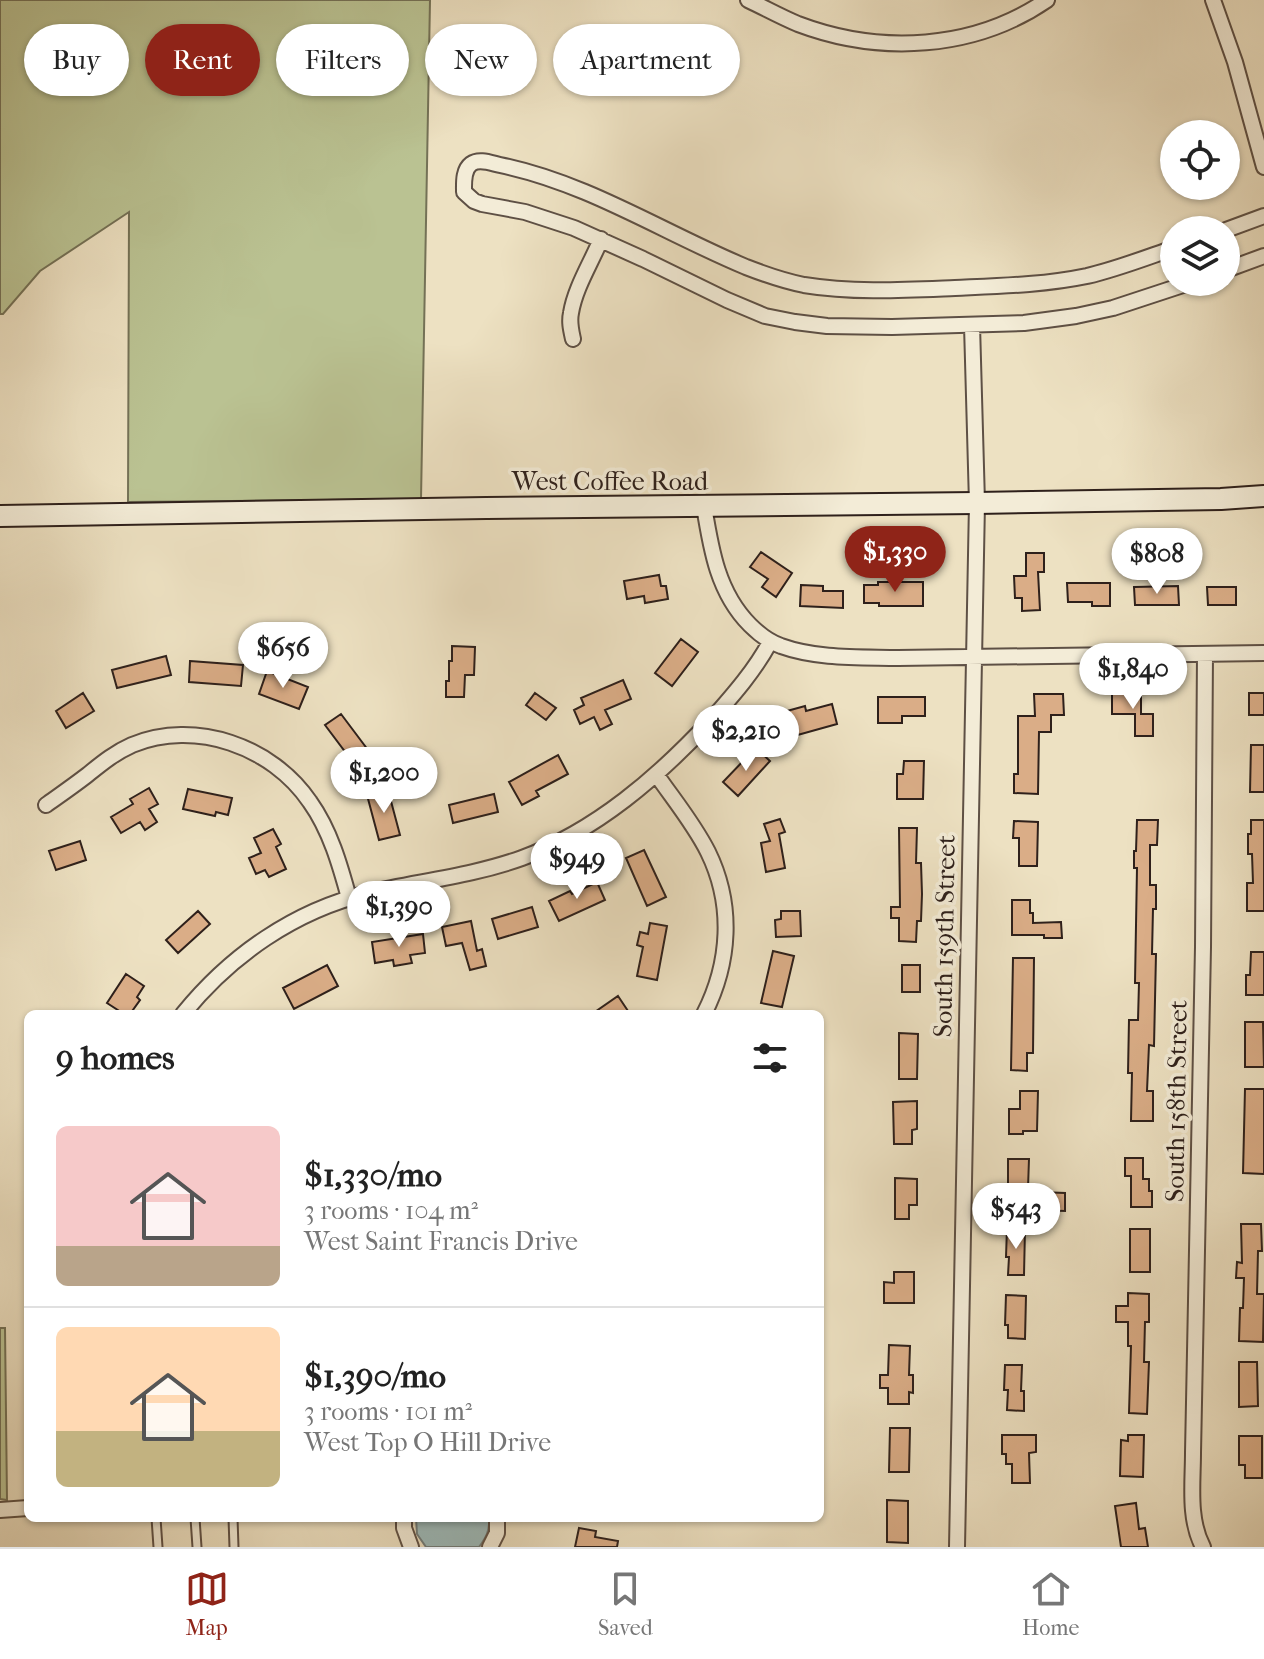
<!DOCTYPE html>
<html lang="en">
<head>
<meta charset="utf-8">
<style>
  body { margin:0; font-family:"IM FELL French Canon",serif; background:#f2f2f2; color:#222; height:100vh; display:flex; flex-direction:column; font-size:30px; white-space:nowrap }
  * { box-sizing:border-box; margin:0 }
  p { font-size:26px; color:#767676 }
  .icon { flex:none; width:44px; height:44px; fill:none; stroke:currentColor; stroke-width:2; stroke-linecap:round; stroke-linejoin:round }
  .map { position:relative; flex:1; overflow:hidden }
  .sheet { position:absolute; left:24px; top:1010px; width:800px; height:512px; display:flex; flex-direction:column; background:#fff; border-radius:12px; box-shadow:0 2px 6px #0004 }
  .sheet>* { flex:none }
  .hud { position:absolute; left:24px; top:24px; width:800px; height:72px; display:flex; gap:16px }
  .buttons { position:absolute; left:1160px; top:120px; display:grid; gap:16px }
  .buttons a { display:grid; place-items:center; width:80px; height:80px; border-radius:50%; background:#fff; box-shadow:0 2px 6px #0004; font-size:40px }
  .price { position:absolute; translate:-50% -68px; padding:0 18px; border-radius:28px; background:#fff; color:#222; font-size:26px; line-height:52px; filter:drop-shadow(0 2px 4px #0008) }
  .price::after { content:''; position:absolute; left:50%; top:48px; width:24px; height:18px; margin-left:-12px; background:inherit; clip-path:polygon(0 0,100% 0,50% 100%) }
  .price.active { background:#8f2418; color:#fff }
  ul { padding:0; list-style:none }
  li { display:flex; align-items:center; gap:24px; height:200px; padding:0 32px }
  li+li { border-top:2px solid #e0e0e0 }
  li span { display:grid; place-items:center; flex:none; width:224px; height:160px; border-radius:12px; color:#555 }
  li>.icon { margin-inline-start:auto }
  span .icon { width:96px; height:96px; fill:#fffc; stroke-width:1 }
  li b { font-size:34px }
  h2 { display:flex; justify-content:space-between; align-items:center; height:96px; padding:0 32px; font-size:34px }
  .tag { padding:0 28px; border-radius:36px; background:#fff; box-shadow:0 2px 6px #0004; font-size:28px; line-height:72px }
  .tag.active { background:#8f2418; color:#fff }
  .dock { display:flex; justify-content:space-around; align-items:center; height:112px; border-top:2px solid #e0e0e0; background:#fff; font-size:22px; color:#767676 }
  .dock a { display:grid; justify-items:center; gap:4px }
  .dock .active { color:#8f2418 }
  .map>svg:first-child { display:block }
  .green { fill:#bac292; stroke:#747156; stroke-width:2 }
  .water { fill:#9cbbbc; stroke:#707d7c; stroke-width:2 }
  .building { fill:#daad87; stroke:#2e201b; stroke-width:2 }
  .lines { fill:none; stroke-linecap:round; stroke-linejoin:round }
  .lane-casing { stroke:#5e5045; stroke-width:11 }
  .street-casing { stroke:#5e5045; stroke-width:18 }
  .secondary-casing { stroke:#2e201b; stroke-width:24 }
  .lane { stroke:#f3ecd7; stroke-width:7 }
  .street { stroke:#f3ecd7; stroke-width:14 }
  .secondary { stroke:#f3ecd7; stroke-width:20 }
  .labels { text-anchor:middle; stroke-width:7; stroke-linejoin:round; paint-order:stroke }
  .street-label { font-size:26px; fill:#2e201b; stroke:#f3ecd7 }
</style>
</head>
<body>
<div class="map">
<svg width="1264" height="1547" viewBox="0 0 1264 1547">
  <rect width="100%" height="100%" fill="#ede1c2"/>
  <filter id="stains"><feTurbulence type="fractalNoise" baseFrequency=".0025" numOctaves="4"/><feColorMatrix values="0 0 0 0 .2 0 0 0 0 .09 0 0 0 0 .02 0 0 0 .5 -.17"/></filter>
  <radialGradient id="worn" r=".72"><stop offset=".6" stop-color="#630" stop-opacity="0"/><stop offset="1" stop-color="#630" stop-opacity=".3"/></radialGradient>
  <path class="green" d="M0 0H430L421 499 128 502 129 212 40 271 3 314H0Z
    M0 1328H5L7 1500 0 1499Z"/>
  <path class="water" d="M416 1518H489C490 1530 486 1538 479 1547H426L417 1534Z"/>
  <path class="building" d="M761 552 792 573 776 597 762 587 768 579 750 567Z
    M1026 553H1044V572H1038L1040 610 1022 611V598H1015L1014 576H1026Z
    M659 575 661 586H666L668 599 645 603 644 596 627 599 624 581Z
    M878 582H923V606H879V603H864V585H878Z
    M1067 583H1110V606H1092V602H1068Z
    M801 585 823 586V591H843V608L800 606Z
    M1178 586 1179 605H1135L1134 587Z
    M1207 587H1236V605H1208Z
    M681 639 698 652 672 686 655 673Z
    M452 646 475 647 474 675H465L464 697H446V681H449V661H452Z
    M166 656 171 675 117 688 112 670Z
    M190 661 243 665 241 686 189 682Z
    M267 671 308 687 299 709 259 694Z
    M623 680 631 699 605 710 612 724 600 730 594 717 580 724 574 710 584 705 581 698Z
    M1112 692H1141V714H1153V736H1135V714H1112Z
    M83 693 94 711 66 728 56 711Z
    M535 693 556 708 546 720 526 705Z
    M1249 693H1264V715H1249Z
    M1034 694H1063L1064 715H1051V732H1039L1038 794 1014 793V774H1018V716H1035Z
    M878 697H925V716H902V723H878Z
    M832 704 837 724 794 736 787 711 805 706 806 711Z
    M341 714 371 754 355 765 325 725Z
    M1251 745H1264V792H1250Z
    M758 750 770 761 738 796 723 782 746 758 748 760Z
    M558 755 568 774 536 791 539 796 522 805 509 782Z
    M904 761H924L923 799H897V774H903Z
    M149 788 158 804 149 809 157 822 145 830 140 822 121 833 111 817 133 804 130 799Z
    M188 789 232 798 228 815 216 812 215 816 183 809Z
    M388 790 400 835 379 840 367 795Z
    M494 794 498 812 453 823 449 805Z
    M780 819 785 832 779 834 785 868 766 872 761 843 770 841 764 824Z
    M1137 820H1158L1157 845H1150V885H1156V909H1153L1152 954H1156L1154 1046 1149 1045 1147 1091H1153V1121H1131L1132 1073H1128L1129 1020H1138L1139 983H1135L1137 868H1134V851H1136Z
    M1251 820H1264V911H1247V883H1253L1252 854H1248V834H1251Z
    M1014 821 1038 822 1037 866H1019V838H1013Z
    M899 828H917L916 863H921L922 894 921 921H917L916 942 899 941V918H891V907H900Z
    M273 829 281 844 276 847 286 869 269 877 265 870 256 874 249 858 261 853 254 838Z
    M80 841 86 860 56 870 49 851Z
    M644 850 666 897 647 906 626 858Z
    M597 882 605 900 559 921 549 901 570 891 572 894Z
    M1012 900H1030V913H1033V923L1061 922 1062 938H1044V935H1012Z
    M532 907 538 927 498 939 492 919Z
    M198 911 210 924 178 953 166 940Z
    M781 911H800L801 936 776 937 775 920 781 919Z
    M471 921 477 951 482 949 486 966 470 970 462 943 446 946 442 927Z
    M650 923 667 926 657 980 637 976 643 947 637 945 640 932 648 934Z
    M423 934 425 953 410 955 412 963 394 966 393 960 375 963 372 942Z
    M773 951 794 956 782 1007 761 1003Z
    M1251 952H1264V995H1246V975H1250Z
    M1013 958H1034L1033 1053H1027V1071L1011 1070Z
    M327 965 338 986 294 1009 283 988Z
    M902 965H920V992H902Z
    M126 974 144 986 137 997 140 1000 130 1014H124L107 1003Z
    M618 996 630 1014H592Z
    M1245 1022H1263L1264 1067H1245Z
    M899 1033 918 1034 917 1079H899Z
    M1245 1089H1264V1174L1243 1173Z
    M1020 1091H1038L1037 1131H1023V1134H1009V1109H1020Z
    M917 1101V1129L912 1130V1144H894L893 1102Z
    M1125 1158H1143V1179H1149V1191H1152V1207H1131V1176H1125Z
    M1008 1159H1029L1028 1188H1008Z
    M895 1178 917 1179V1205H909V1219H895Z
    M1039 1192 1065 1193V1211L1039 1210Z
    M1241 1224H1261L1262 1251H1258L1257 1294H1264L1263 1342 1239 1341 1240 1308H1243L1244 1278H1236L1237 1262 1242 1263Z
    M1007 1228 1025 1229 1024 1275H1008L1009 1257H1006Z
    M1130 1229H1150V1272H1130Z
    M894 1272H914V1303H884V1282L894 1283Z
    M1128 1293 1149 1294V1322H1145L1144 1362H1149L1147 1414 1129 1413 1131 1346H1128V1322H1116V1306H1128Z
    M1006 1295 1026 1296 1025 1339 1008 1338V1325H1005Z
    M889 1345 910 1346 909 1375H913V1393L909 1392V1404H888V1388H880V1375H888Z
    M1239 1362H1257L1258 1406 1239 1407Z
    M1005 1365H1022L1021 1391H1024V1411L1007 1410 1008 1390H1004Z
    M890 1428H910L909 1472H889Z
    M1002 1435H1036V1452L1029 1453 1030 1483H1012V1464H1006V1454H1002Z
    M1128 1435H1144L1143 1477 1120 1476 1121 1440 1128 1441Z
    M1239 1436H1262V1478H1245V1465H1239Z
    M887 1500 908 1501V1543L887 1542Z
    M1136 1503 1139 1529 1145 1528 1148 1547H1121L1115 1506Z
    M579 1528 596 1531 595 1537 618 1541 617 1547H575Z"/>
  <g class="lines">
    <defs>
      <path id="lane" d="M156 1518 158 1547
        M195 1518 197 1547
        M233 1518 234 1547"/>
      <path id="street" d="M748 0C765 8 781 17 798 24 880 55 974 50 1047 0
        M1213 0 1235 62 1264 167
        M1226 230 1264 216
        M1174 248C1145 258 1117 269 1087 276 1044 285 999 286 955 288 905 290 853 293 804 285 784 281 764 274 746 267 664 233 588 183 500 165 491 163 479 158 471 164 463 170 464 183 464 192L474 201 482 204 525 212 574 228 643 259 727 300 765 316 795 322 827 326 892 327 1024 323 1076 316 1113 308 1192 282
        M1226 270 1264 256
        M573 339C571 330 569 322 571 313 575 288 591 263 601 239
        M704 506C711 550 718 593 750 625 759 634 769 642 781 646 817 659 859 657 898 658L1264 653
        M656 774C674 800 694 824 708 852 734 905 730 963 704 1014
        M46 805C60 795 73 786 86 776 101 764 114 753 132 745 195 719 272 746 310 802 330 830 340 865 349 898
        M183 1014C231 955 294 911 368 893 420 881 472 876 522 858 596 831 659 776 712 719 734 694 755 670 770 642
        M0 1510 28 1508
        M404 1518V1528L411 1547
        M490 1547 497 1533V1518
        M957 1547 977 503 972 325
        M1203 1547C1188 1519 1193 1483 1193 1453L1203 947 1205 654"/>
      <path id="secondary" d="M0 516 486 508 977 503 1221 499 1264 496"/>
    </defs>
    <use href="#lane" class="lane-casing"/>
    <use href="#street" class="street-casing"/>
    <use href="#secondary" class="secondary-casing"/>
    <use href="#lane" class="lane"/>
    <use href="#street" class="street"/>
    <use href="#secondary" class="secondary"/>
  </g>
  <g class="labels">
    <g class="street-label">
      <text x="610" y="490">West Coffee Road</text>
      <text transform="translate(944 936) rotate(-89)" y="9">South 159th Street</text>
      <text transform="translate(1176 1101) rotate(-89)" y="9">South 158th Street</text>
    </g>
  </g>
  <rect width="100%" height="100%" filter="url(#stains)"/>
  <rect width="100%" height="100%" fill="url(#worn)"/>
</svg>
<div class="buttons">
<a><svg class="icon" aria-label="locate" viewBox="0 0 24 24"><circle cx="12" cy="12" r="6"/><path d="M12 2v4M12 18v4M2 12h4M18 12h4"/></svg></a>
<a><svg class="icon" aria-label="layers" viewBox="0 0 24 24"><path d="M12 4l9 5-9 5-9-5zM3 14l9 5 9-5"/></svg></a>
</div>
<b class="price active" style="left:895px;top:594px">$1,330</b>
<b class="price" style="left:1157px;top:596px">$808</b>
<b class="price" style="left:283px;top:690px">$656</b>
<b class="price" style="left:1133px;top:711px">$1,840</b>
<b class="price" style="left:746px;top:773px">$2,210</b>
<b class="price" style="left:384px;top:815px">$1,200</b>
<b class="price" style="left:577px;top:901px">$949</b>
<b class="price" style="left:399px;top:949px">$1,390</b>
<b class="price" style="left:1016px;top:1251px">$543</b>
<div class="hud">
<a class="tag">Buy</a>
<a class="tag active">Rent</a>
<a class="tag">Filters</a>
<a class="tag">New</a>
<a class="tag">Apartment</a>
</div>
<section class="sheet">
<h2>9 homes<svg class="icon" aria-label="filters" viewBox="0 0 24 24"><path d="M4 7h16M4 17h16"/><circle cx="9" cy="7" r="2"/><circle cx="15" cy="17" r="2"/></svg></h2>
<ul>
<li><span style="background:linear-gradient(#f6c9c9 75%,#b9a48a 0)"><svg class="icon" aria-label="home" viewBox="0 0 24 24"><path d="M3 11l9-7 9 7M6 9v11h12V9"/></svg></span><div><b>$1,330/mo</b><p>3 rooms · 104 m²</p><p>West Saint Francis Drive</p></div></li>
<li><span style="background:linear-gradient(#ffd9b3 65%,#c2b280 0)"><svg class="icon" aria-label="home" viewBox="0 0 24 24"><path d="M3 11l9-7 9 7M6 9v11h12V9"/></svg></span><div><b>$1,390/mo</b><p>3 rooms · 101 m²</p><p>West Top O Hill Drive</p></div></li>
</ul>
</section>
</div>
<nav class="dock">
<a class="active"><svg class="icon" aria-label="map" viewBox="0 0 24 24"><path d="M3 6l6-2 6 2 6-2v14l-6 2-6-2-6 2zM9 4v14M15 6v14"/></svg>Map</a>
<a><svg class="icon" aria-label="saved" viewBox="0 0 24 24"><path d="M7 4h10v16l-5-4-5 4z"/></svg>Saved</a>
<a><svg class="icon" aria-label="home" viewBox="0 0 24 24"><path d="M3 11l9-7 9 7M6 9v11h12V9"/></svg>Home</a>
</nav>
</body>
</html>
